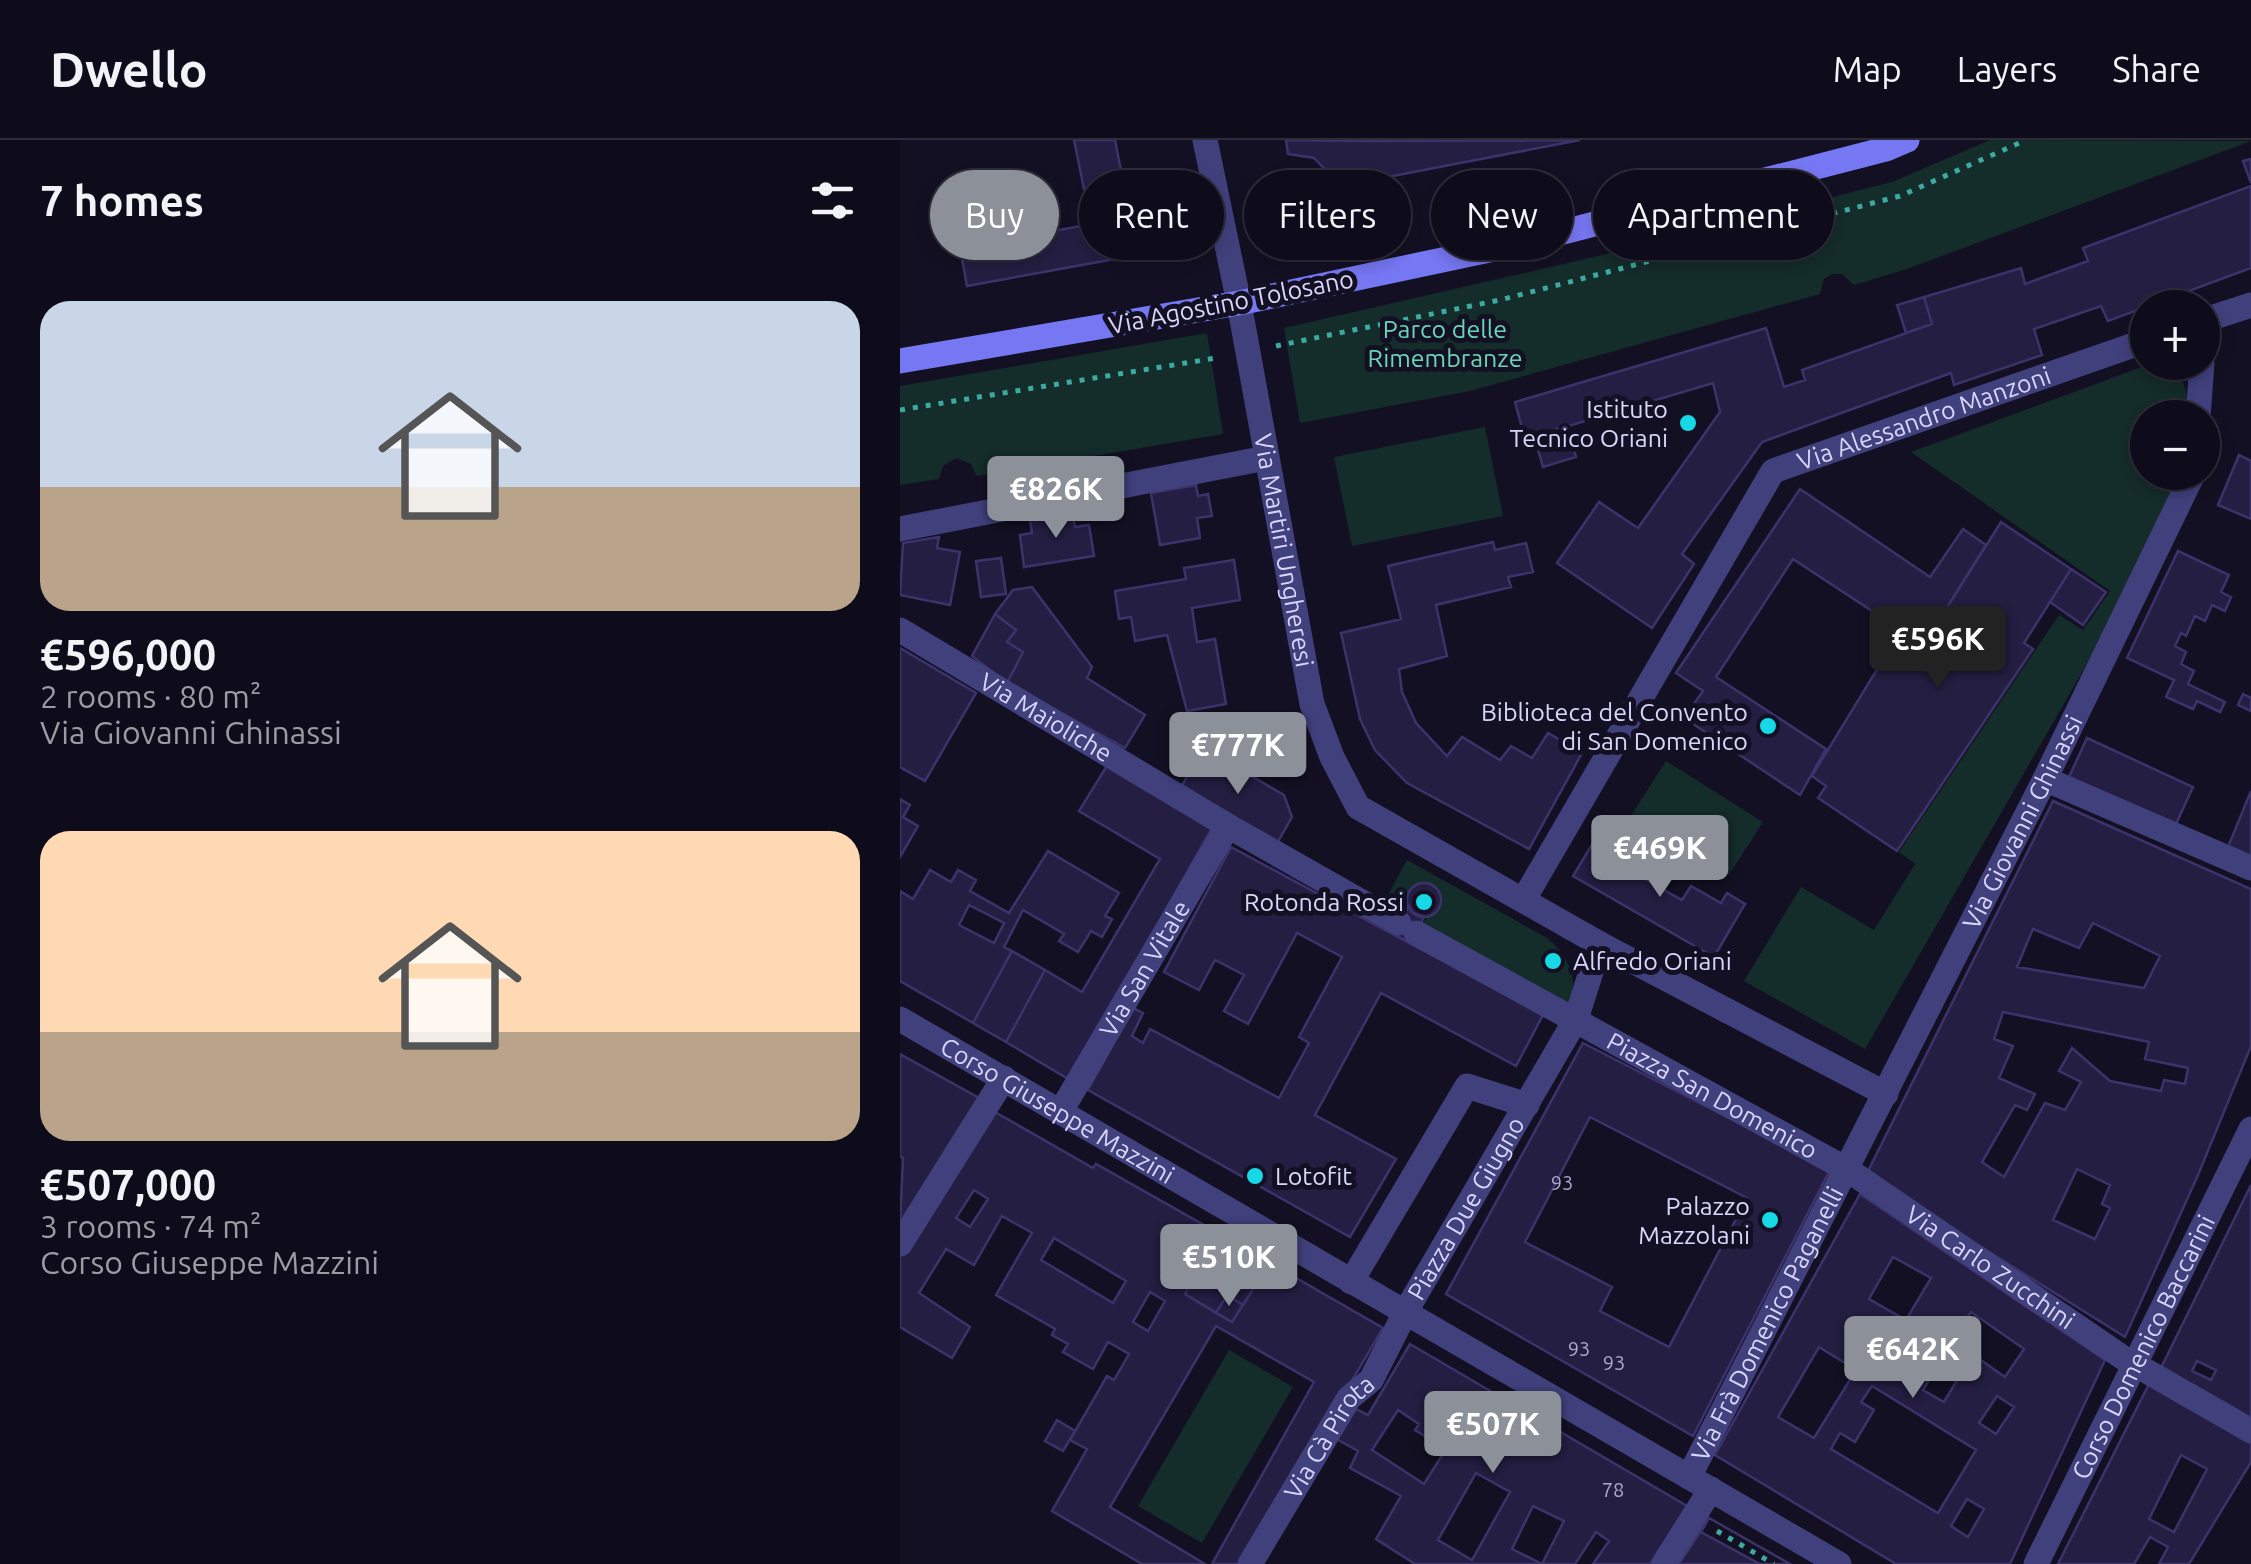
<!DOCTYPE html>
<html lang="en">
<head>
<meta charset="utf-8">
<style>
  body { margin:0; font-family:Ubuntu,sans-serif; background:#1c1a27; color:#f1f3f6; height:100vh; display:flex; flex-direction:column; font-size:38px; white-space:nowrap }
  * { box-sizing:border-box; margin:0 }
  p { font-size:32px; color:#9b9ba2 }
  .icon { flex:none; width:55px; height:55px; fill:none; stroke:currentColor; stroke-width:2; stroke-linecap:round; stroke-linejoin:round }
  .map { position:relative; flex:1; overflow:hidden }
  .side { display:flex; flex-direction:column; background:#0e0c1a; width:900px }
  .side>* { flex:none }
  .hud { position:absolute; left:30px; top:30px; width:950px; height:90px; display:flex; gap:20px }
  .controls { position:absolute; left:1230px; top:150px; display:grid; gap:20px }
  .controls a { display:grid; place-items:center; width:90px; height:90px; border-radius:50%; background:#0e0c1a; box-shadow:0 5px 15px #0003,0 0 0 2px #2e2c39; font-size:50px }
  .price { position:absolute; translate:-50% -85px; padding:0 22px; border-radius:10px; background:#8c9099; color:#fff; font-size:32px; line-height:65px; filter:drop-shadow(0 2px 5px #0008) }
  .price::after { content:''; position:absolute; left:50%; top:60px; width:30px; height:22px; margin-left:-15px; background:inherit; clip-path:polygon(0 0,100% 0,50% 100%) }
  .price.active { background:#222; color:#fff }
  ul { padding:0; list-style:none }
  li { display:grid; align-content:center; gap:20px; height:530px; padding:0 40px }
  li span { display:grid; place-items:center; height:310px; border-radius:30px; color:#555 }
  li>.icon { margin-inline-start:auto }
  span .icon { width:180px; height:180px; fill:#fffc; stroke-width:1 }
  li b { font-size:42px }
  h2 { display:flex; justify-content:space-between; align-items:center; height:120px; padding:0 40px; font-size:42px }
  .chip { padding:0 35px; border-radius:45px; background:#0e0c1a; box-shadow:0 5px 15px #0003,0 0 0 2px #2e2c39; font-size:35px; line-height:90px }
  .chip.active { background:#8c9099; color:#fff }
  header { display:flex; align-items:center; gap:60px; box-sizing:border-box; height:140px; padding:0 50px; background:#0e0c1a; border-bottom:2px solid #2e2c39 }
  header strong { font-size:48px }
  nav { display:flex; gap:55px; margin-inline-start:auto; font-size:35px }
  main { display:flex; flex:1; min-height:0 }
  .map>svg:first-child { display:block }
  .green { fill:#142c2a }
  .building { fill:#241e42; stroke:#3c336b; stroke-width:2.5; fill-rule:evenodd }
  .lines { fill:none; stroke-linecap:round; stroke-linejoin:round }
  .path { stroke:#3baaa0; stroke-width:5; stroke-dasharray:5 8; stroke-linecap:butt }
  .street { stroke:#40407d; stroke-width:25 }
  .secondary { stroke:#7677f2; stroke-width:25 }
  .poi-dot { fill:#17d8e6; stroke:#131023; stroke-width:4 }
  .labels { text-anchor:middle; stroke-width:10; stroke-linejoin:round; paint-order:stroke }
  .number-label { font-size:20px; fill:#aca8cd }
  .street-label { font-size:25px; fill:#d9d6fb; stroke:#131023 }
  .park-label { font-size:25px; fill:#69d4b6; stroke:#131023 }
  .poi-label { font-size:25px; fill:#d9d6fb; stroke:#131023; text-anchor:end }
</style>
</head>
<body>
<header>
<strong>Dwello</strong>
<nav><a>Map</a><a>Layers</a><a>Share</a></nav>
</header>
<main>
<section class="side">
<h2>7 homes<svg class="icon" aria-label="filters" viewBox="0 0 24 24"><path d="M4 7h16M4 17h16"/><circle cx="9" cy="7" r="2"/><circle cx="15" cy="17" r="2"/></svg></h2>
<ul>
<li><span style="background:linear-gradient(#c9d6e8 60%,#b9a48a 0)"><svg class="icon" aria-label="home" viewBox="0 0 24 24"><path d="M3 11l9-7 9 7M6 9v11h12V9"/></svg></span><div><b>€596,000</b><p>2 rooms · 80 m²</p><p>Via Giovanni Ghinassi</p></div></li>
<li><span style="background:linear-gradient(#ffd9b3 65%,#b9a48a 0)"><svg class="icon" aria-label="home" viewBox="0 0 24 24"><path d="M3 11l9-7 9 7M6 9v11h12V9"/></svg></span><div><b>€507,000</b><p>3 rooms · 74 m²</p><p>Corso Giuseppe Mazzini</p></div></li>
</ul>
</section>
<div class="map">
<svg width="1351" height="1424" viewBox="0 0 1351 1424">
  <rect width="100%" height="100%" fill="#131023"/>
  <path class="green" d="M1090 0 1351 1 1007 129 954 145 942 134H932L924 139 920 154 570 251 400 283 384 188 694 117 992 42Z
    M307 193 323 294 77 336 71 324 56 318 43 326 39 339 0 345V246Z
    M1267 223C1286 240 1289 253 1287 277L1248 278V332L1281 333 1229 451 965 909 844 841 901 747 974 790 1015 724 999 712 1159 475 1183 490 1210 451 1011 312 1250 224Z
    M585 287 603 376 452 406 434 317Z
    M766 621 863 682 829 735 732 674Z
    M507 720 647 798C670 818 678 836 670 866L520 785 541 765 539 751 530 744C505 741 512 761 503 776L483 764Z
    M329 1210 393 1247 302 1403 238 1366Z"/>
  <path class="building" d="M174 0H215L223 41 184 49Z
    M386 0 468 1 680 0 441 46 414 18 388 14Z
    M1351 19V43L1343 21Z
    M1351 46V128L1208 181 1201 166 1134 189 1142 215 1054 245 1051 233 862 302 782 414 794 424 752 488 657 423 699 362 738 388 820 272 813 243 625 299 615 262 866 188 884 247 905 240 902 230 1032 184 1024 157 1121 128 1125 144 1188 121 1183 108Z
    M231 77 237 115 67 146 60 108Z
    M1024 157 1032 184 1006 193 997 165Z
    M666 286 676 317 643 327 634 296Z
    M1339 315 1351 321V379L1318 365Z
    M296 345 298 356 308 354 312 376 297 378 300 398 260 405 251 353Z
    M900 349 1030 437 1063 389 1086 405 1031 493 1012 478 1001 490 893 419 816 537 926 609 900 655 784 578 803 551 776 533Z
    M172 374 175 387 189 385 194 416 124 427 120 395 132 393 130 380Z
    M1101 382 1171 429 1124 503 1133 509 997 711 918 658 926 646 912 636 1001 490 1012 478 1031 493Z
    M39 397 37 408 60 412 50 465 0 455 3 403Z
    M593 402 595 410 626 403 633 432 608 437 611 447 536 465 547 516 499 529 502 552 516 583 547 616 562 597 600 620 611 606 632 618 648 593 682 613 629 709 507 643 475 610 460 579 441 493 501 479 488 426Z
    M1278 411 1329 435 1321 452 1331 457 1325 471 1312 465 1305 481 1295 476 1286 496 1281 493 1275 506 1286 512 1281 524 1294 531 1288 544 1325 562 1320 572 1297 561 1293 569 1266 557 1274 540 1227 518Z
    M101 418 106 454 81 457 76 421Z
    M334 420 340 460 292 468 297 502 315 499 326 564 287 571 267 495 235 501 231 477 219 479 215 451 286 439 284 428Z
    M1171 429 1206 452 1183 485 1150 462Z
    M132 447 192 527 187 538 245 575 225 608 107 543 123 512 107 502 116 490 95 474 113 450Z
    M95 474 116 490 107 502 123 512 107 543 72 516Z
    M0 508 76 553 25 641 0 627Z
    M1343 554 1351 558V571L1338 565Z
    M1187 598 1293 647 1275 686 1169 637Z
    M303 608 384 655 392 677 376 705 279 651Z
    M208 624 313 686 170 940 106 902 145 830 182 852 260 719 179 671Z
    M1351 651V717L1328 707Z
    M0 659 10 665 3 677 18 686 0 717Z
    M1153 661 1351 749V906L1298 1035 1225 1197 966 1035ZM1193 783 1260 816 1244 848 1117 827 1133 789 1179 808ZM1103 872 1249 902 1245 919 1288 928 1285 944 1264 940 1261 951 1210 941 1172 908 1159 931 1181 942 1165 970 1145 963 1104 1037 1082 1022 1115 965 1127 970 1135 954 1099 938 1113 906 1094 899ZM1177 1029 1210 1045 1202 1064 1210 1068 1195 1099 1153 1080Z
    M696 698 733 719 727 729 782 760 791 746 821 763 827 753 845 764 814 817 673 736Z
    M331 707 643 875 616 926 481 853 415 975 496 1019 450 1097 188 950 233 868 243 873 232 896 243 903 250 889 379 958 409 903 399 897 442 817 397 793 348 884 324 871 344 835 315 820 299 850 264 832Z
    M148 711 219 753 205 776 212 779 202 797 191 791 178 812 159 801 164 794 123 770 104 807 112 811 73 883 0 841V751L13 759 30 730 51 742 58 730 76 740 70 751 109 773ZM69 765 104 783 94 803 59 785Z
    M507 760a17 17 0 1 1 34 0a17 17 0 1 1-34 0Z
    M509 766 513 773 524 777 511 803 493 794Z
    M112 811 145 830 106 902 73 883Z
    M683 903 930 1030 793 1296 546 1154ZM690 977 847 1058 769 1207 700 1171 712 1147 625 1102Z
    M0 914 79 958 0 1084 3 1018 0 1016Z
    M95 972 193 1028 196 1024 318 1093 285 1154 332 1182 370 1123 483 1188 344 1424H312L414 1242 316 1186 210 1367 305 1424H242L152 1371 187 1309 170 1300 207 1236 214 1240 229 1214 208 1202 193 1229 163 1212 168 1204 152 1195 155 1189 96 1155 132 1093 102 1076 74 1125 46 1109 19 1153 70 1187 52 1218 0 1187V1114ZM74 1050 88 1059 70 1087 56 1078ZM154 1098 226 1141 213 1163 141 1120ZM250 1152 265 1161 248 1191 233 1182Z
    M1351 1045V1283L1258 1234ZM1297 1221 1316 1230 1311 1240 1292 1231Z
    M960 1054 1205 1220 1110 1424H996L815 1315ZM993 1117 1031 1138 1006 1180 969 1159ZM1071 1172 1124 1209 1105 1237 1052 1200ZM972 1191 990 1201 983 1213 965 1202ZM919 1207 956 1230 914 1298 878 1277ZM1041 1220 1062 1232 1044 1262 1023 1250ZM972 1246 1076 1310 1038 1373 931 1309 940 1293 955 1302 974 1270 961 1262ZM1097 1256 1114 1267 1096 1294 1079 1283ZM1067 1359 1084 1369 1068 1397 1051 1386Z
    M318 1093 370 1123 343 1165 327 1155 316 1173 285 1154Z
    M327 1155 343 1165 332 1182 316 1173Z
    M510 1204 787 1366 750 1424H693L709 1401 696 1392 675 1424H642L664 1381 633 1366 612 1409 642 1424H515L476 1399 501 1356 450 1328 458 1311 433 1297 450 1266 468 1275ZM498 1270 519 1284 515 1290 546 1309 524 1344 472 1310ZM576 1333 610 1352 572 1420 538 1400Z
    M1249 1244 1351 1302V1322L1289 1424H1259L1268 1407 1250 1397 1234 1424H1158ZM1281 1315 1307 1329 1274 1392 1249 1379Z
    M157 1280 175 1291 163 1311 145 1301Z
    M809 1378 890 1424H779Z
    M809 1378 890 1424H860L801 1392Z"/>
  <g class="lines">
    <path class="path" d="M376 206 600 160 1000 56 1126 0
      M0 270 316 218
      M817 1391 874 1424"/>
    <g class="street">
      <path id="s1" d="M305 0 339 163 412 564 432 617 458 667 700 804 986 954"/>
      <path d="M1302 181 1351 165"/>
      <path d="M1298 278 1302 222"/>
      <path d="M0 389 366 318"/>
      <path id="s2" d="M0 490 328 686 499 783"/>
      <path d="M1145 639 1351 728"/>
      <path id="s3" d="M624 759 873 331 1248 200"/>
      <path id="s4" d="M516 793 948 1030 1222 1217 1351 1291"/>
      <path id="s5" d="M0 879 939 1424"/>
      <path id="s6" d="M161 971 328 686"/>
      <path d="M0 1104 104 938"/>
      <path d="M451 1142 567 946 627 965"/>
      <path id="s7" d="M789 1337 1145 639 1294 332"/>
      <path id="s8" d="M350 1424 449 1258 471 1240 506 1171 676 879 700 804"/>
      <path d="M764 1424 811 1349"/>
      <path id="s9" d="M1136 1424 1351 989"/>
    </g>
    <path class="secondary" d="M0 221 339 163 613 105 986 9 1007 0"/>
  </g>
  <g class="poi-dot">
    <circle cx="788" cy="283" r="10"/>
    <circle cx="868" cy="586" r="10"/>
    <circle cx="524" cy="762" r="10"/>
    <circle cx="653" cy="821" r="10"/>
    <circle cx="355" cy="1036" r="10"/>
    <circle cx="870" cy="1080" r="10"/>
  </g>
  <g class="labels">
    <g class="number-label">
      <text x="662" y="1050">93</text>
      <text x="679" y="1216">93</text>
      <text x="714" y="1230">93</text>
      <text x="713" y="1357">78</text>
    </g>
    <g class="street-label">
      <text transform="translate(331 162) rotate(-11)" y="9">Via Agostino Tolosano</text>
      <text dy="9" stroke="none"><textPath href="#s3" startOffset="655">Via Alessandro Manzoni</textPath></text>
      <text dy="9" stroke="none"><textPath href="#s1" startOffset="418">Via Martiri Ungheresi</textPath></text>
      <text dy="9" stroke="none"><textPath href="#s2" startOffset="170">Via Maioliche</textPath></text>
      <text dy="9" stroke="none"><textPath href="#s7" startOffset="735">Via Giovanni Ghinassi</textPath></text>
      <text dy="9" stroke="none"><textPath href="#s6" startOffset="165">Via San Vitale</textPath></text>
      <text dy="9" stroke="none"><textPath href="#s4" startOffset="338">Piazza San Domenico</textPath></text>
      <text dy="9" stroke="none"><textPath href="#s5" startOffset="182">Corso Giuseppe Mazzini</textPath></text>
      <text dy="9" stroke="none"><textPath href="#s8" startOffset="418">Piazza Due Giugno</textPath></text>
      <text dy="9" stroke="none"><textPath href="#s4" startOffset="665">Via Carlo Zucchini</textPath></text>
      <text dy="9" stroke="none"><textPath href="#s7" startOffset="172">Via Frà Domenico Paganelli</textPath></text>
      <text dy="9" stroke="none"><textPath href="#s9" startOffset="242">Corso Domenico Baccarini</textPath></text>
      <text dy="9" stroke="none"><textPath href="#s8" startOffset="150">Via Cà Pirota</textPath></text>
    </g>
    <g class="park-label">
      <text x="545" y="198">Parco delle<tspan x="545" dy="29">Rimembranze</tspan></text>
    </g>
    <g class="poi-label">
      <text x="768" y="278">Istituto<tspan x="768" dy="29">Tecnico Oriani</tspan></text>
      <text x="848" y="581">Biblioteca del Convento<tspan x="848" dy="29">di San Domenico</tspan></text>
      <text x="504" y="771">Rotonda Rossi</text>
      <text x="673" y="830" text-anchor="start">Alfredo Oriani</text>
      <text x="375" y="1045" text-anchor="start">Lotofit</text>
      <text x="850" y="1075">Palazzo<tspan x="850" dy="29">Mazzolani</tspan></text>
    </g>
  </g>
</svg>
<div class="controls">
<a>+</a>
<a>−</a>
</div>
<b class="price" style="left:156px;top:401px">€826K</b>
<b class="price active" style="left:1038px;top:551px">€596K</b>
<b class="price" style="left:338px;top:657px">€777K</b>
<b class="price" style="left:760px;top:760px">€469K</b>
<b class="price" style="left:329px;top:1169px">€510K</b>
<b class="price" style="left:1013px;top:1261px">€642K</b>
<b class="price" style="left:593px;top:1336px">€507K</b>
<div class="hud">
<a class="chip active">Buy</a>
<a class="chip">Rent</a>
<a class="chip">Filters</a>
<a class="chip">New</a>
<a class="chip">Apartment</a>
</div>
</div>
</main>
</body>
</html>
